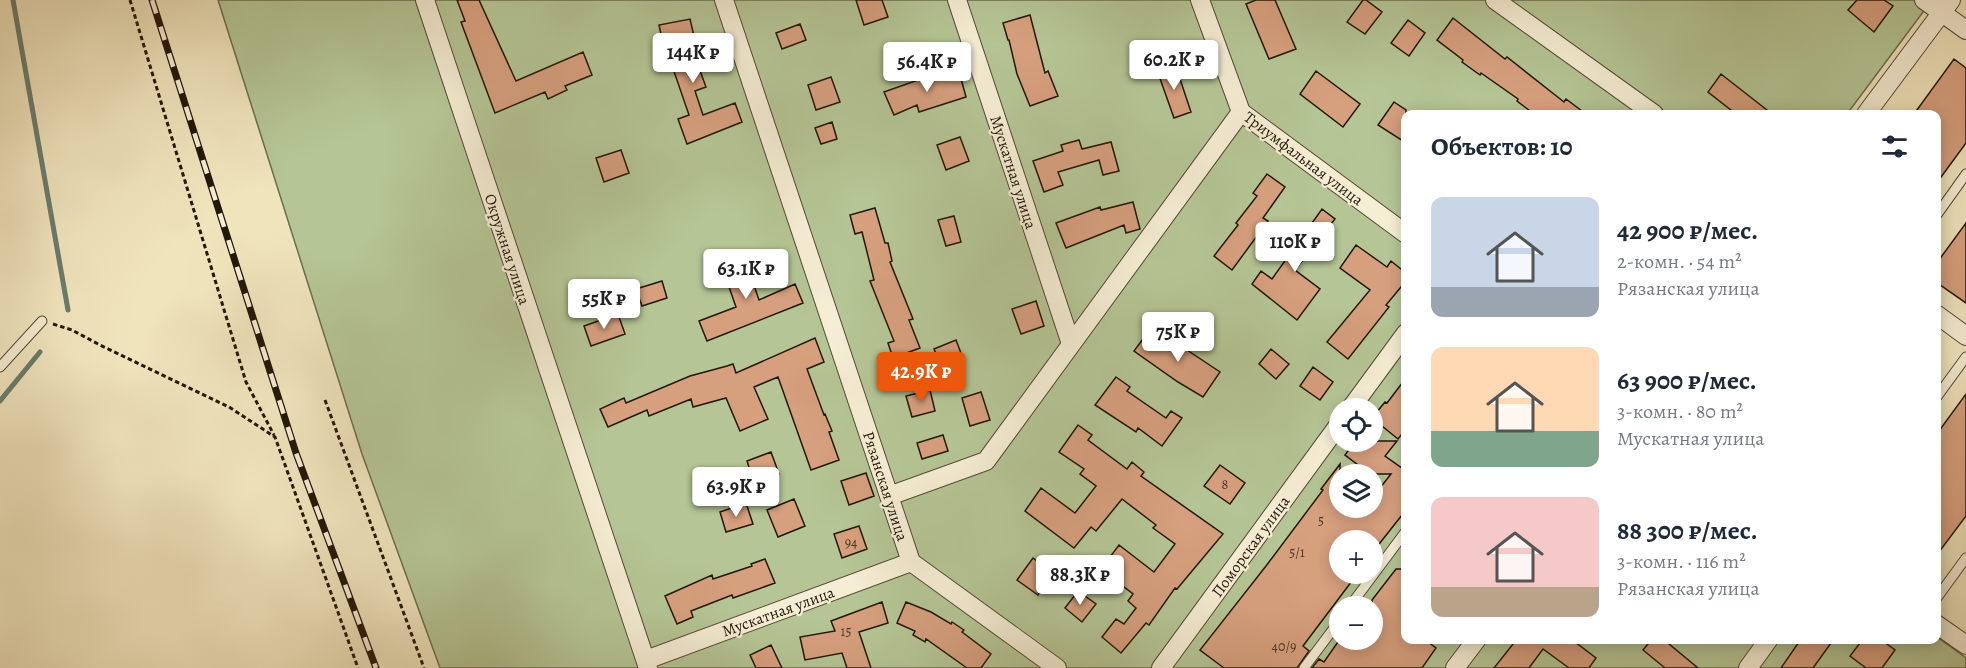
<!DOCTYPE html>
<html lang="ru">
<head>
<meta charset="utf-8">
<style>
  body { margin:0; font-family:Alegreya,serif; background:#f6f6f7; color:#1f2937; height:100vh; display:flex; flex-direction:column; font-size:22px; white-space:nowrap }
  * { box-sizing:border-box; margin:0 }
  p { font-size:20px; color:#747a83 }
  .icon { flex:none; width:33px; height:33px; fill:none; stroke:currentColor; stroke-width:2; stroke-linecap:round; stroke-linejoin:round }
  .map { position:relative; flex:1; overflow:hidden }
  .drawer { position:absolute; left:1401px; top:110px; width:540px; height:534px; display:flex; flex-direction:column; background:#fff; border-radius:12px; box-shadow:0 3px 15px #0003 }
  .drawer>* { flex:none }
  .controls { position:absolute; left:1329px; top:398px; display:grid; gap:12px }
  .controls a { display:grid; place-items:center; width:54px; height:54px; border-radius:50%; background:#fff; box-shadow:0 3px 15px #0003; font-size:30px }
  .price { position:absolute; translate:-50% -51px; padding:0 14px; border-radius:6px; background:#fff; color:#222; font-size:20px; line-height:39px; filter:drop-shadow(0 2px 3px #0008) }
  .price::after { content:''; position:absolute; left:50%; top:36px; width:18px; height:14px; margin-left:-9px; background:inherit; clip-path:polygon(0 0,100% 0,50% 100%) }
  .price.selected { background:#ea580c; color:#fff }
  ul { padding:0; list-style:none }
  li { display:flex; align-items:center; gap:18px; height:150px; padding:0 30px }
  li span { display:grid; place-items:center; flex:none; width:168px; height:120px; border-radius:12px; color:#555 }
  li>.icon { margin-inline-start:auto }
  span .icon { width:72px; height:72px; fill:#fffc; stroke-width:1 }
  li b { font-size:26px }
  h2 { display:flex; justify-content:space-between; align-items:center; height:72px; padding:0 30px; font-size:26px }
  .map>svg:first-child { display:block }
  .green { fill:#b5c595; stroke:#6c6e4e; stroke-width:1.5; fill-rule:evenodd }
  .lines { fill:none; stroke-linecap:round; stroke-linejoin:round }
  .stream { stroke:#6a7c6e; stroke-width:5 }
  .building { fill:#d69f7e; stroke:#231708; stroke-width:1.5 }
  .lane-casing { stroke:#564a35; stroke-width:11 }
  .street-casing { stroke:#564a35; stroke-width:20 }
  .path { stroke:#231708; stroke-width:3; stroke-dasharray:4.5 3; stroke-linecap:butt }
  .lane { stroke:#f5edd4; stroke-width:9 }
  .street { stroke:#f5edd4; stroke-width:18 }
  .rail-casing { stroke:#231708; stroke-width:7 }
  .rail { stroke:#f5edd4; stroke-width:4.5; stroke-dasharray:14; stroke-linecap:butt }
  .labels { text-anchor:middle; stroke-width:4.5; stroke-linejoin:round; paint-order:stroke }
  .number-label { font-size:14px; fill:#503926 }
  .street-label { font-size:16px; fill:#231708; stroke:#f5edd4 }
</style>
</head>
<body>
<div class="map">
<svg width="1966" height="668" viewBox="0 0 1966 668">
  <rect width="100%" height="100%" fill="#f0e4bd"/>
  <filter id="stains"><feTurbulence type="fractalNoise" baseFrequency=".00333" numOctaves="4"/><feColorMatrix values="0 0 0 0 .2 0 0 0 0 .09 0 0 0 0 .02 0 0 0 .5 -.17"/></filter>
  <radialGradient id="worn" r=".72"><stop offset=".6" stop-color="#630" stop-opacity="0"/><stop offset="1" stop-color="#630" stop-opacity=".3"/></radialGradient>
  <path class="green" d="M218 0H1932L1847 114H1406V639H1936L1937 637 1966 658V668H440L362 454ZM1340 408H1372V441H1340ZM1340 474H1372V507H1340ZM1340 540H1372V573H1340ZM1340 606H1372V639H1340Z"/>
  <g class="lines">
    <path class="stream" d="M13 0 68 310
      M0 401 40 352"/>
  </g>
  <path class="building" d="M457 0H479L516 81 583 52 592 75 565 86 567 90 548 99 545 92 495 113 461 22 465 21Z
    M856 0H882L888 17 864 25Z
    M1256 0H1275L1296 49 1269 59 1246 4Z
    M1363 0H1366L1382 12 1365 34 1347 22Z
    M1857 0H1884L1893 6 1874 32 1848 10Z
    M1030 15 1045 73 1048 71 1058 96 1030 106 1017 74 1009 40H1008L1003 23Z
    M1453 18 1505 59 1507 57 1564 102 1566 99 1586 114H1534L1517 101 1518 99 1481 73 1480 75 1462 62 1463 60 1437 40Z
    M690 19 696 45 691 46 706 87 695 91 703 115 735 103 742 122 687 144 678 119 689 115 667 51 665 52 659 25Z
    M1408 20 1425 33 1409 56 1391 43Z
    M800 24 806 40 782 49 776 33Z
    M1954 59 1966 68V143L1936 184V114H1914Z
    M1175 64 1191 112 1174 118 1157 70Z
    M959 71 966 97 919 112 917 105 894 115 884 92 929 76V79Z
    M1316 71 1360 104 1343 127 1300 94Z
    M1721 74 1772 114H1736L1708 92Z
    M831 77 840 102 816 110 808 85Z
    M1394 102 1406 110V143L1378 125Z
    M832 122 837 139 821 144 815 128Z
    M960 137 969 161 946 170 937 145Z
    M1079 140 1082 149 1111 142 1119 171 1103 175 1099 160 1058 172 1063 185 1044 192 1033 161 1063 151 1061 145Z
    M621 150 629 173 604 182 596 158Z
    M1267 174 1285 187 1263 218 1268 221 1232 270 1214 256 1238 225 1236 223 1257 196 1253 193Z
    M1133 202 1140 229 1126 233 1124 225 1066 248 1056 223 1100 207 1101 210Z
    M875 208 885 243H888L892 261 890 262 913 319 909 320 920 348 893 358 888 343 894 341 870 281 874 280 862 232 855 234 850 215Z
    M1322 209 1335 219 1295 270 1320 289 1297 320 1252 284 1261 271 1272 279Z
    M954 216 961 242 946 246 938 220Z
    M1966 223V303L1936 282V264Z
    M1356 245 1387 267 1391 261 1406 273V281L1386 305 1389 307 1348 359 1327 342 1370 290 1340 268Z
    M742 250 759 300 795 284 803 303 707 341 699 321 736 307 719 258Z
    M662 281 667 298 642 306 636 289Z
    M1036 301 1044 326 1021 334 1012 309Z
    M618 314 625 334 591 346 584 326Z
    M1151 328 1179 350 1181 346 1220 372 1203 397 1178 382 1134 351Z
    M815 338 824 362 807 369 824 415 825 414 832 431 829 432 839 460 811 470 778 377 754 387 768 419 740 431 726 398 693 407 691 399 649 416 647 410 608 427 600 409 624 398 626 403 690 376 727 366 733 364 736 373Z
    M956 340 964 361 942 369 934 349Z
    M1271 349 1289 364 1276 379 1259 364Z
    M1313 367 1333 382 1320 400 1300 386Z
    M1116 377 1130 387 1127 391 1166 418 1171 411 1182 418 1162 446 1138 428 1136 432 1095 405Z
    M1406 378V429L1398 439 1372 418 1385 402 1387 403Z
    M930 390 935 411 912 417 906 396Z
    M981 392 990 420 970 426 962 398Z
    M1966 394V516L1936 556V435Z
    M1078 425 1092 435 1088 440 1127 469 1132 462 1144 472 1141 476 1223 534 1177 589 1175 588 1149 625 1146 623 1121 653 1102 637 1116 619 1124 624 1136 608 1128 601 1133 594 1101 569 1119 545 1154 572 1175 544 1153 528 1156 525 1122 499 1096 531 1091 527 1074 548 1025 511 1041 488 1075 513 1096 486 1080 474 1084 469 1059 452Z
    M943 435 948 451 922 459 917 443Z
    M1355 441H1397L1385 456 1406 471V510L1372 553V540H1340V573L1352 581 1303 646 1309 651 1297 668H1224L1200 650 1266 566 1323 490 1321 489 1340 464V507H1372V498L1391 474H1370L1345 455Z
    M771 452 779 474 754 483 747 461Z
    M1220 465 1245 483 1230 504 1204 486Z
    M866 473 874 496 849 505 841 481Z
    M794 499 805 526 778 537 767 510Z
    M746 503 753 524 726 532 720 512Z
    M859 526 867 549 842 558 834 534Z
    M1033 558 1054 574 1038 595 1017 580Z
    M765 559 775 583 733 598 732 595 691 611 693 617 677 624 665 596 712 575 713 579 752 566 751 564Z
    M1396 569H1401L1406 572V639H1424L1436 648 1422 668H1312L1319 659 1324 662 1340 639H1372V600Z
    M1078 591 1096 604 1082 622 1065 608Z
    M882 602 888 623 859 632 871 668H847L842 653 805 660 800 637 835 631 831 621Z
    M906 602 931 612 951 624 952 622 964 630 962 632 991 654 981 668H967L926 639 925 642 913 635 915 631 897 623Z
    M1517 639H1571L1596 658 1589 668H1569L1543 649 1529 668H1494Z
    M1652 639H1663L1698 668H1665L1643 650Z
    M1801 639H1834L1813 668H1781Z
    M1863 639H1880L1895 650 1882 668H1866L1850 656Z
    M771 645 782 668H756L750 655Z"/>
  <g class="lines">
    <defs>
      <path id="lane" d="M1936 216 1966 174
        M0 367 42 321
        M1936 398 1966 357
        M1936 599 1966 558
        M1350 606 1406 531
        M1304 668 1340 620"/>
      <path id="street" d="M425 0 648 668
        M724 0 911 562 1057 668
        M957 0 1071 344
        M1200 0 1241 112 1406 234
        M1495 0 1654 114
        M1924 0 1966 30
        M1866 114 1951 0
        M1936 314 1966 336
        M1351 408 1406 333
        M889 496 986 461 1241 112
        M1936 624 1966 645
        M646 660 911 562
        M1161 668 1340 423
        M1455 668 1477 639
        M1748 668 1769 639"/>
    </defs>
    <use href="#lane" class="lane-casing"/>
    <use href="#street" class="street-casing"/>
    <path class="path" d="M130 0 246 382 274 435
      M53 324 72 330 100 345 229 407 275 437 358 668
      M325 400 424 668"/>
    <use href="#lane" class="lane"/>
    <use href="#street" class="street"/>
    <defs>
      <path id="rail" d="M152 0 296 453 376 668"/>
    </defs>
    <use href="#rail" class="rail-casing"/>
    <use href="#rail" class="rail"/>
  </g>
  <g class="labels">
    <g class="number-label">
      <text x="1225" y="489">8</text>
      <text x="1321" y="525">5</text>
      <text x="851" y="547">94</text>
      <text x="1297" y="557">5/1</text>
      <text x="846" y="636">15</text>
      <text x="1284" y="651">40/9</text>
    </g>
    <g class="street-label">
      <text transform="translate(1304 158) rotate(37)" y="6">Триумфальная улица</text>
      <text transform="translate(1014 172) rotate(72)" y="6">Мускатная улица</text>
      <text transform="translate(508 249) rotate(72)" y="6">Окружная улица</text>
      <text transform="translate(886 486) rotate(72)" y="6">Рязанская улица</text>
      <text transform="translate(1250 546) rotate(-54)" y="6">Поморская улица</text>
      <text transform="translate(778 611) rotate(-20)" y="6">Мускатная улица</text>
    </g>
  </g>
  <rect width="100%" height="100%" filter="url(#stains)"/>
  <rect width="100%" height="100%" fill="url(#worn)"/>
</svg>
<div class="controls">
<a><svg class="icon" aria-label="locate" viewBox="0 0 24 24"><circle cx="12" cy="12" r="6"/><path d="M12 2v4M12 18v4M2 12h4M18 12h4"/></svg></a>
<a><svg class="icon" aria-label="layers" viewBox="0 0 24 24"><path d="M12 4l9 5-9 5-9-5zM3 14l9 5 9-5"/></svg></a>
<a>+</a>
<a>−</a>
</div>
<b class="price" style="left:693px;top:84px">144K ₽</b>
<b class="price" style="left:1174px;top:91px">60.2K ₽</b>
<b class="price" style="left:927px;top:93px">56.4K ₽</b>
<b class="price" style="left:1295px;top:273px">110K ₽</b>
<b class="price" style="left:746px;top:300px">63.1K ₽</b>
<b class="price" style="left:604px;top:330px">55K ₽</b>
<b class="price" style="left:1178px;top:363px">75K ₽</b>
<b class="price selected" style="left:921px;top:403px">42.9K ₽</b>
<b class="price" style="left:736px;top:518px">63.9K ₽</b>
<b class="price" style="left:1080px;top:606px">88.3K ₽</b>
<section class="drawer">
<h2>Объектов: 10<svg class="icon" aria-label="filters" viewBox="0 0 24 24"><path d="M4 7h16M4 17h16"/><circle cx="9" cy="7" r="2"/><circle cx="15" cy="17" r="2"/></svg></h2>
<ul>
<li><span style="background:linear-gradient(#c9d6e8 75%,#9aa5b1 0)"><svg class="icon" aria-label="home" viewBox="0 0 24 24"><path d="M3 11l9-7 9 7M6 9v11h12V9"/></svg></span><div><b>42 900 ₽/мес.</b><p>2-комн. · 54 m²</p><p>Рязанская улица</p></div></li>
<li><span style="background:linear-gradient(#ffd9b3 70%,#7fa58c 0)"><svg class="icon" aria-label="home" viewBox="0 0 24 24"><path d="M3 11l9-7 9 7M6 9v11h12V9"/></svg></span><div><b>63 900 ₽/мес.</b><p>3-комн. · 80 m²</p><p>Мускатная улица</p></div></li>
<li><span style="background:linear-gradient(#f6c9c9 75%,#b9a48a 0)"><svg class="icon" aria-label="home" viewBox="0 0 24 24"><path d="M3 11l9-7 9 7M6 9v11h12V9"/></svg></span><div><b>88 300 ₽/мес.</b><p>3-комн. · 116 m²</p><p>Рязанская улица</p></div></li>
</ul>
</section>
</div>
</body>
</html>
